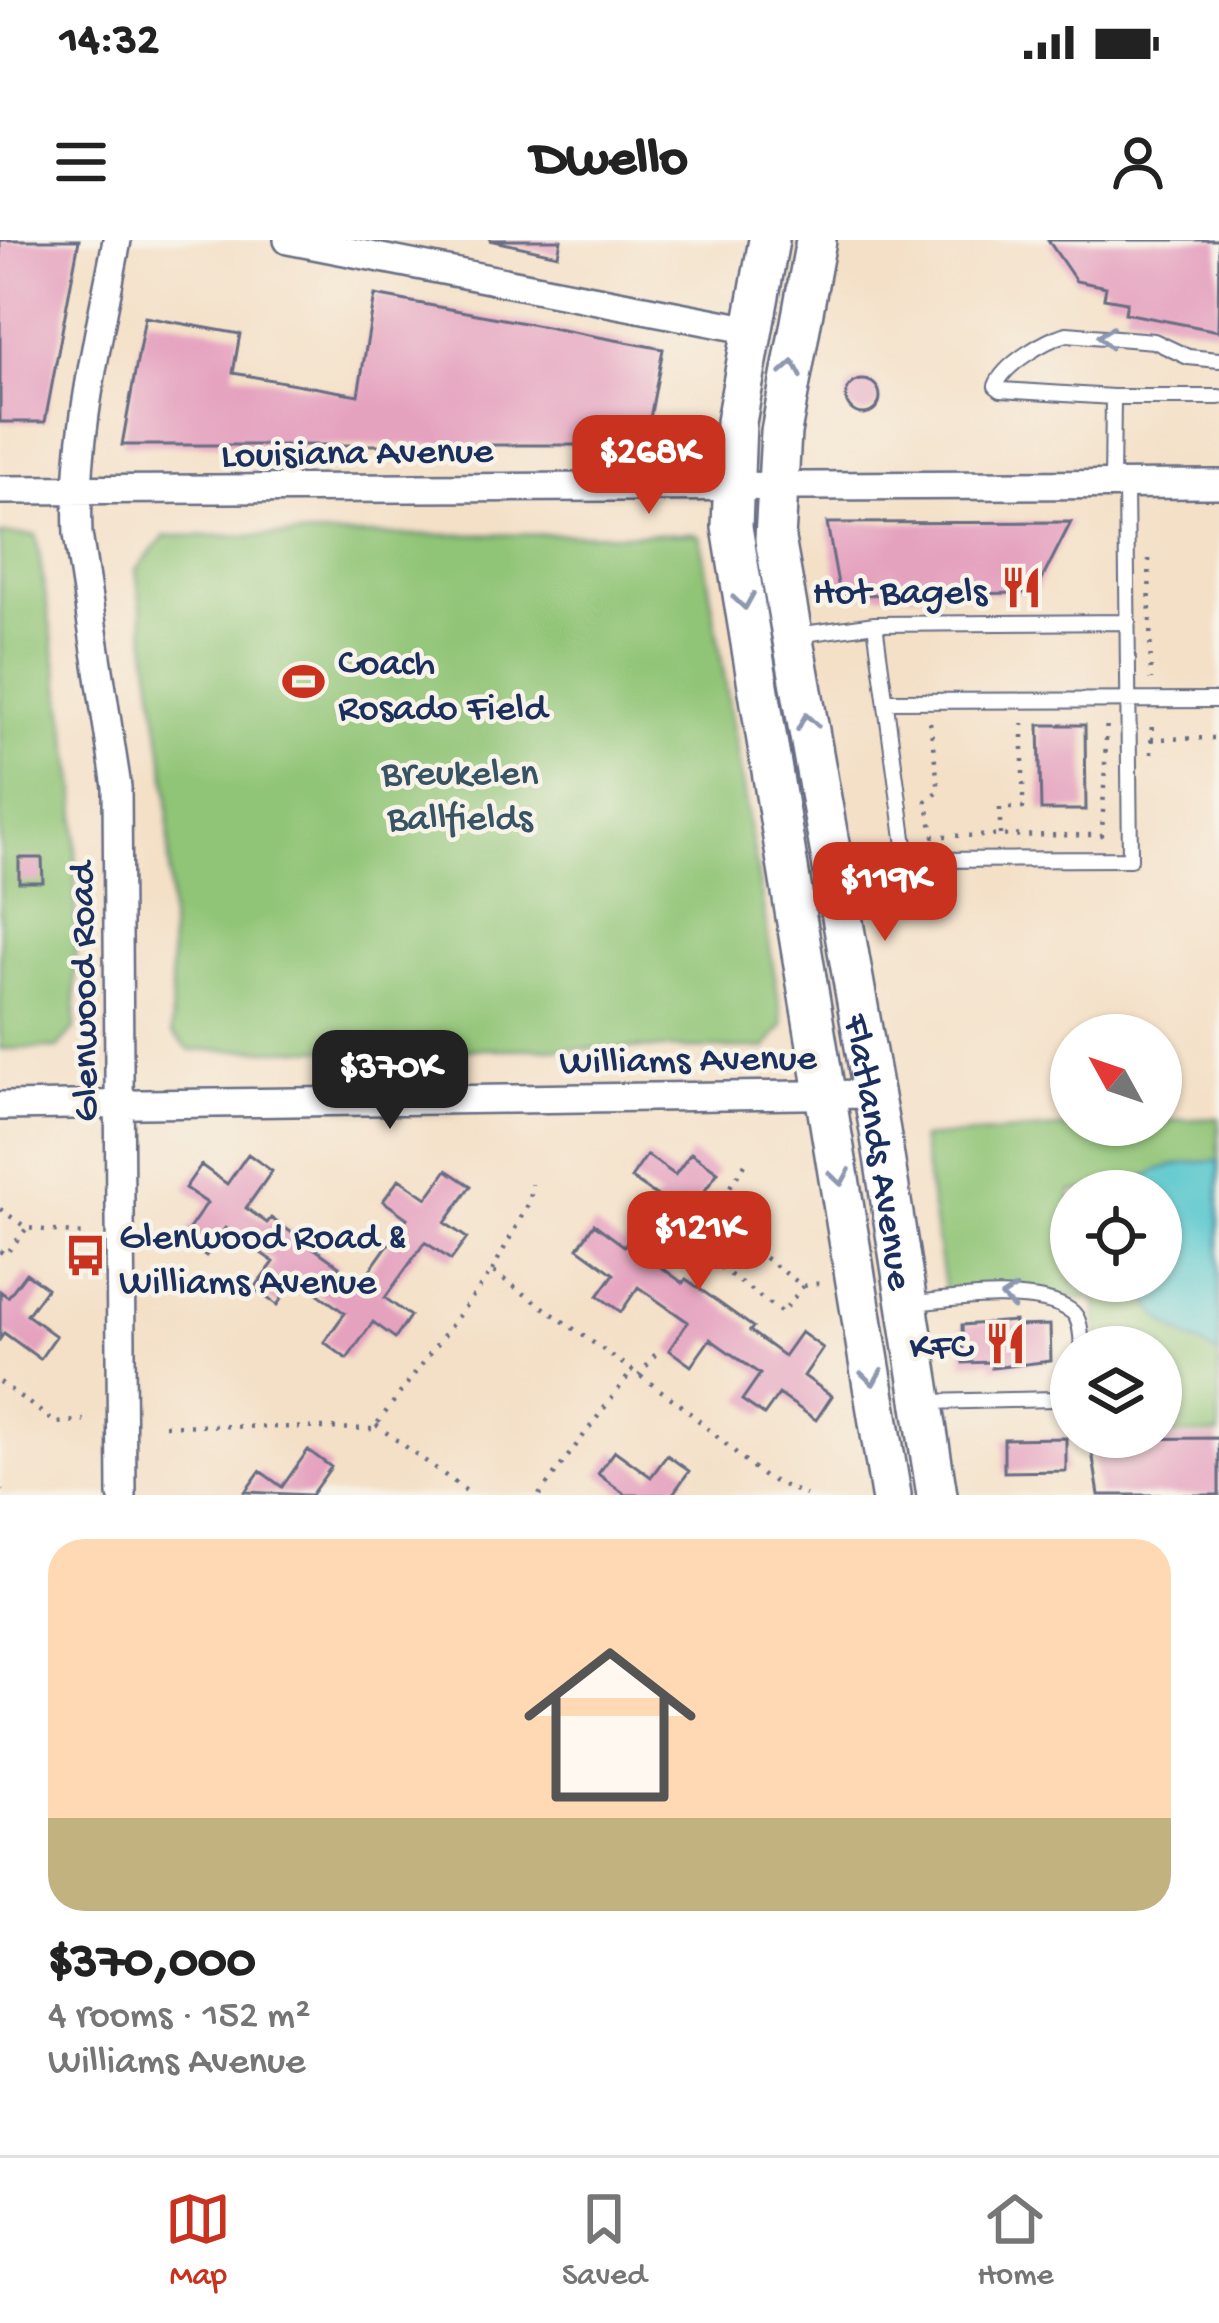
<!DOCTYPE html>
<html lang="en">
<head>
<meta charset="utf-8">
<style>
  body { margin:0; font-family:"Gochi Hand",sans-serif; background:#f6f6f6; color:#222; height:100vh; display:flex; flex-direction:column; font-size:45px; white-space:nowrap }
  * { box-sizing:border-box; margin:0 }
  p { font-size:39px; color:#767676 }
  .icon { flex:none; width:66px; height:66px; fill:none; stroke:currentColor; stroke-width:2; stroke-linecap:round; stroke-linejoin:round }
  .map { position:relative; height:1255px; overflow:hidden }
  .sheet { display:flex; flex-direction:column; background:#fff; flex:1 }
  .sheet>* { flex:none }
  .needle { width:78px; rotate:310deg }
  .fabs { position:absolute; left:1050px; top:774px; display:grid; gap:24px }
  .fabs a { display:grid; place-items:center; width:132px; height:132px; border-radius:50%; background:#fff; box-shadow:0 3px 9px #0004; font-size:60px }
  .price { position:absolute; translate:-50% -102px; padding:0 27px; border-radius:24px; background:#c8321e; color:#fff; font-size:39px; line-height:78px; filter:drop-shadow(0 3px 6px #0008) }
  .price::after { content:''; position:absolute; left:50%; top:72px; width:36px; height:27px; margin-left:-18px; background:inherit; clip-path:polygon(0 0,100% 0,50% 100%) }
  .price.on { background:#222; color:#fff }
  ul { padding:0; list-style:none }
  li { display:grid; align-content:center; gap:24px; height:636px; padding:0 48px }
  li+li { border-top:3px solid #e0e0e0 }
  li span { display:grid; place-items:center; height:372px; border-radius:36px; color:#555 }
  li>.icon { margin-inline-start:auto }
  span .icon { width:216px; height:216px; fill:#fffc; stroke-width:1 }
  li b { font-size:51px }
  .status { display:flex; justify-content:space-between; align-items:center; height:84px; padding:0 60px; background:#fff; direction:ltr }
  .status svg { height:33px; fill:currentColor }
  header { display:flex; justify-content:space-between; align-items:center; height:156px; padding:0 48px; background:#fff; font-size:54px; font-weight:800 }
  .menu { display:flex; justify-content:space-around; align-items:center; height:168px; border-top:3px solid #e0e0e0; background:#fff; font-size:33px; color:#767676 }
  .menu a { display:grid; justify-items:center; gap:6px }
  .menu .on { color:#c8321e }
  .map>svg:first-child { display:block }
  .green { fill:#90c476; stroke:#567a6a; stroke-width:3 }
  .water { fill:#5ac8ce; stroke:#3a7c96; stroke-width:3 }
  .building { fill:#e5a2bf }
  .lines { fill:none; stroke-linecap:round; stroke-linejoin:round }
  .lane-casing { stroke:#676d83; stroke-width:18 }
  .street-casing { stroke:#676d83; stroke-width:32 }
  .secondary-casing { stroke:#676d83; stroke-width:44 }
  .path { stroke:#676d83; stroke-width:4.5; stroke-dasharray:3 9; stroke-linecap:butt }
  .lane { stroke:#fff; stroke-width:14 }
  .street { stroke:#fff; stroke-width:27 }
  .secondary { stroke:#fff; stroke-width:39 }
  .oneway { stroke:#8d97ae }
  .labels { text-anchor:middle; stroke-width:9; stroke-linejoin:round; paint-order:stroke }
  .street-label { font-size:39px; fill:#1b2f5e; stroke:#f7f3e8 }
  .poi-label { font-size:39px; fill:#1b2f5e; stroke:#f7f3e8; text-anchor:end }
  .park-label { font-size:39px; fill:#385464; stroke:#f7f3e8 }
</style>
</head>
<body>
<div class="status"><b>14:32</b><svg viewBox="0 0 49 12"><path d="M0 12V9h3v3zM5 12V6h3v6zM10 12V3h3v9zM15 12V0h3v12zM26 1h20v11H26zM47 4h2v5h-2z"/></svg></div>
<header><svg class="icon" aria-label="menu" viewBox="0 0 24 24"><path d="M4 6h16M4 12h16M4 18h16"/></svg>Dwello<svg class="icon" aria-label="person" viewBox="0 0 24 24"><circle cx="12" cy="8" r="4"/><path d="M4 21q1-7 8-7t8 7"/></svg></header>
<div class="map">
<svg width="1219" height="1255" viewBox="0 0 1219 1255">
  <rect width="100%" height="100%" fill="#f7f3e8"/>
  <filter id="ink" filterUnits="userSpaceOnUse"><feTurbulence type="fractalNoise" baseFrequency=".00833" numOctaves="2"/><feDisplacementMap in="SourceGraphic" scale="24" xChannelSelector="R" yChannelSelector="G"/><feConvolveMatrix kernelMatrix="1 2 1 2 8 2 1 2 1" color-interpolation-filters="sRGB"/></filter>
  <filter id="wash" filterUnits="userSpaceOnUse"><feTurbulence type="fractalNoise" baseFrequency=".004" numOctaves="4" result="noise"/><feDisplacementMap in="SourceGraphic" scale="48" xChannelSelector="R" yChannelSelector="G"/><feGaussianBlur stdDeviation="2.7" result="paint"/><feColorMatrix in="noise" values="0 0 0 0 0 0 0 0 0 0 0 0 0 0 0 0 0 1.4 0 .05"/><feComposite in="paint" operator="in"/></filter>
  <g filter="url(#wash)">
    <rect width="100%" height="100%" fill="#f4e0c7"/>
    <path class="green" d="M0 294 36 295 76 549 75 788 57 808 0 809Z
      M695 294 701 298 783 785 766 808 190 810 172 793 168 552 136 330 165 296Z
      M1219 878V934L1146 951H1071V1041H1154L1219 1095V1194L1161 1195V1107H1097L1096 1059 945 1052 921 898 1102 885H1161V881Z"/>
    <path class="water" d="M1219 921V1115C1185 1097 1149 1081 1139 1041H1161V951H1128C1154 923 1183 923 1219 921Z"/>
    <g id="blocks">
      <path class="building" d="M0 0H79L45 182H0Z
        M489 0H561L558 15Z
        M1048 0H1219L1218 91 1125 73 1127 62 1104 58 1106 47 1076 41Z
        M375 55 663 109 645 205H122L145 77 240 94 233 133 358 155Z
        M846 157a17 17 0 1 1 34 0a17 17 0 1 1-34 0Z
        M1071 282 1035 353 840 355 827 283Z
        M1039 485H1085L1086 570H1041Z
        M19 618H42L43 642H19Z
        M691 913 718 932 670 1000 664 995 648 1018 683 1043 686 1039 753 1087 750 1091 784 1116 801 1092 823 1108 804 1136 832 1156 816 1180 779 1154 764 1175 742 1160 760 1134 710 1099 691 1126 669 1110 688 1082 638 1047 621 1072 598 1056 614 1034 578 1008 594 984 624 1006 659 957 631 938 647 915 675 935Z
        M248 914 272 931 246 968 267 983 271 978 339 1026 335 1032 357 1048 407 978 383 961 399 939 427 958 447 930 471 946 445 983 467 998 451 1020 425 1002 385 1058 410 1076 395 1098 373 1082 347 1119 324 1102 345 1073 296 1038 277 1065 254 1049 274 1022 225 988 206 1016 182 999 207 963 185 948 201 925 227 944Z
        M26 1033 47 1048 27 1075 56 1096 40 1119 4 1093 0 1099V1051L8 1057Z
        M1015 1081V1086L1050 1085 1051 1121 992 1128V1122L963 1123 962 1085Z
        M1066 1198V1231L1004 1232V1199Z
        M1219 1198V1255H1099L1090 1199Z
        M308 1210 331 1227 311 1255 245 1252 260 1231 282 1247Z
        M615 1211 651 1237 667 1215 689 1231 672 1255H626L598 1234Z"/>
    </g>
  </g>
  <g filter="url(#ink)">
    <use href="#blocks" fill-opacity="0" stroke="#676d83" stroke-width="3"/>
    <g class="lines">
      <defs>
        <path id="lane" d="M1113 157H1219
          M1126 246 1130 619 907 620 875 384 1128 382
          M1112 247 1113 157 1001 150 996 146C1003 125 1045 100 1067 94L1154 101 1188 117 1219 120
          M797 395 875 384
          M886 461 1219 460
          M908 1064C948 1059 1037 1046 1071 1071 1081 1078 1081 1096 1082 1107
          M927 1162 1056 1159 1071 1154"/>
        <path id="street" d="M117 0C99 97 74 194 78 294L117 547 122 1255
          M288 0 752 90
          M0 250 1219 244
          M0 866 873 854"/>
        <g id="secondary">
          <path d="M769 0 736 182 732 287 891 1255"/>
          <path id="s1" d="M816 0 781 192 775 299 880 891 937 1255"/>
        </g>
      </defs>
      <use href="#lane" class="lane-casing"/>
      <use href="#street" class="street-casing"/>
      <use href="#secondary" class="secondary-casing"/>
      <path class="path" d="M1149 319 1151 440
        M930 482 939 551 926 561 934 596 1102 595 1107 477
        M1151 499 1219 498
        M1151 514 1152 478
        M1000 595V568H1023V480
        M745 924 710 977 803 1046 822 1043
        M0 969 27 988 82 994
        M710 977 690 1005 782 1073 803 1046
        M0 1011 5 1015 27 988
        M492 1031 530 961 532 944
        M639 1136 660 1108
        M0 1142 56 1183 84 1180
        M165 1185 373 1189 492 1031 677 1162 764 1237 806 1255
        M376 1185 472 1255
        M0 1250 7 1255
        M539 1255 632 1131"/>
      <use href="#lane" class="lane"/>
      <use href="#street" class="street"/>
      <use href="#secondary" class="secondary"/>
    </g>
    <defs><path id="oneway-chevron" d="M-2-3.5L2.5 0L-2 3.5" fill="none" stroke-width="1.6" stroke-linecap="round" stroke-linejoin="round" transform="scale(3)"/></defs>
    <g class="oneway">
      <use href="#oneway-chevron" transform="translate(1106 97) rotate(-175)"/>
      <use href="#oneway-chevron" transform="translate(792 129) rotate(-80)"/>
      <use href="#oneway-chevron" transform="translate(744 361) rotate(81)"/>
      <use href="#oneway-chevron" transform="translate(807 482) rotate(-100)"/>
      <use href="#oneway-chevron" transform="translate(840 937) rotate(81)"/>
      <use href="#oneway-chevron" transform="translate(1009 1057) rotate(-174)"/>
      <use href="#oneway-chevron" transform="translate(872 1137) rotate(81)"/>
    </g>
  </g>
  <defs>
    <symbol id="restaurant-bare" viewBox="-9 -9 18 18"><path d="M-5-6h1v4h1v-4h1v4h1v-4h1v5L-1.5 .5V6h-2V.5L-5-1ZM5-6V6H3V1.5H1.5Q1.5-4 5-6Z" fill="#c8321e" stroke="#f7f3e8" stroke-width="2.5" paint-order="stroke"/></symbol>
    <symbol id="stadium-bare" viewBox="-9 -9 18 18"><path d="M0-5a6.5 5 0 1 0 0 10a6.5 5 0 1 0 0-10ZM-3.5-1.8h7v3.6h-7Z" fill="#c8321e" stroke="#f7f3e8" stroke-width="2.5" paint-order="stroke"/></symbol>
    <symbol id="bus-bare" viewBox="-9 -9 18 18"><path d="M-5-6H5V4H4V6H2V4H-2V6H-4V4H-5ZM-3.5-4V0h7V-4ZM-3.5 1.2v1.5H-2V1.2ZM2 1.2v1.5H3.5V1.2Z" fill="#c8321e" stroke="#f7f3e8" stroke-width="2.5" paint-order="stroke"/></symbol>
  </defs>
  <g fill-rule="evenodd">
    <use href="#restaurant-bare" x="992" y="318" width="59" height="59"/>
    <use href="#stadium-bare" x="274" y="412" width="59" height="59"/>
    <use href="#bus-bare" x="56" y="986" width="59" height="59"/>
    <use href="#restaurant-bare" x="976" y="1074" width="59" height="59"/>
  </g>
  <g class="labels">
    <g class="street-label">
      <text transform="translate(357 209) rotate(-1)" y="14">Louisiana Avenue</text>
      <text transform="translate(80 752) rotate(-91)" y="14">Glenwood Road</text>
      <text transform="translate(688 816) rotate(-1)" y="14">Williams Avenue</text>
      <text dy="14" stroke="none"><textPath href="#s1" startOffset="924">Flatlands Avenue</textPath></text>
    </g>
    <g class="poi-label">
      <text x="987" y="362">Hot Bagels</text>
      <text x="338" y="433" text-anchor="start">Coach<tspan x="338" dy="45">Rosado Field</tspan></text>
      <text x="119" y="1007" text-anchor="start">Glenwood Road &amp;<tspan x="119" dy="45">Williams Avenue</tspan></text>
      <text x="972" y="1117">KFC</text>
    </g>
    <g class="park-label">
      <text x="460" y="543">Breukelen<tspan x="460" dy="45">Ballfields</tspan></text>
    </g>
  </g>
</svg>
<div class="fabs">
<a><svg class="needle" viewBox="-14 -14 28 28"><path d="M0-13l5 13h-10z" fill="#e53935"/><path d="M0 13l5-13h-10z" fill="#767676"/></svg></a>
<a><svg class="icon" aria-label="locate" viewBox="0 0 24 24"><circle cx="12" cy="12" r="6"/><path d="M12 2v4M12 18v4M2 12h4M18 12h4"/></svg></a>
<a><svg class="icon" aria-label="layers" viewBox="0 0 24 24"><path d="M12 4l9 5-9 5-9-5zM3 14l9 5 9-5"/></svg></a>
</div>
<b class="price" style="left:649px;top:277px">$268K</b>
<b class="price" style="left:885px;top:704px">$119K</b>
<b class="price on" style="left:390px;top:892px">$370K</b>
<b class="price" style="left:699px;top:1053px">$121K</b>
</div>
<section class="sheet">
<ul>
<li><span style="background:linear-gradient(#ffd9b3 75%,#c2b280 0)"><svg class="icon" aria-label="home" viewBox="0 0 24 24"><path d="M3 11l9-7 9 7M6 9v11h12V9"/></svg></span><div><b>$370,000</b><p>4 rooms · 152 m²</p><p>Williams Avenue</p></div></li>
</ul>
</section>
<nav class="menu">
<a class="on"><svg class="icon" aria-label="map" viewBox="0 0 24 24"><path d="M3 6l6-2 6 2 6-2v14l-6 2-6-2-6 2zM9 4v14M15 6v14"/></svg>Map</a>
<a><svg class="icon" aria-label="saved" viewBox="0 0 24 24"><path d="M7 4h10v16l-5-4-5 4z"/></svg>Saved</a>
<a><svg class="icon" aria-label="home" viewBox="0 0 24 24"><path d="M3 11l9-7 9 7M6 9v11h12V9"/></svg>Home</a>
</nav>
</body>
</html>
